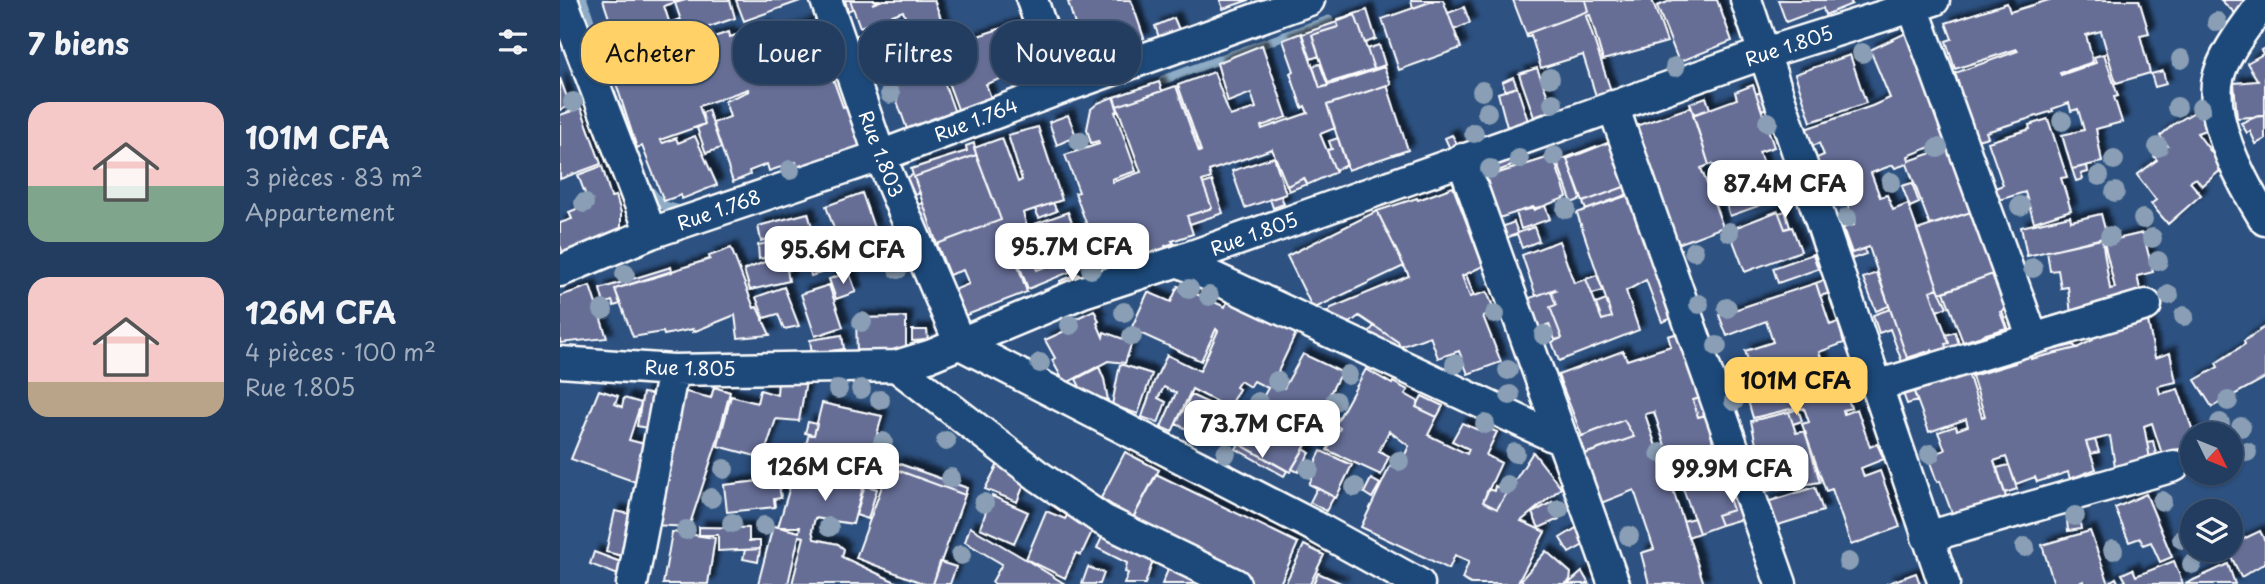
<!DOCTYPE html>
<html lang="fr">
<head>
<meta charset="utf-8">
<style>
  body { margin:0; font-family:"Playpen Sans",sans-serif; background:#2e4869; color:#f1f3f6; height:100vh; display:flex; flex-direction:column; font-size:26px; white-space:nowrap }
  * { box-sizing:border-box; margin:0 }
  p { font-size:23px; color:#a2aebd }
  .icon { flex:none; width:38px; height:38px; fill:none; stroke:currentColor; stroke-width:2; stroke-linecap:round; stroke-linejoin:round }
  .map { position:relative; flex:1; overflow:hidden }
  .side { display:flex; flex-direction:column; background:#223d60; width:560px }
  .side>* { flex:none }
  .banner { position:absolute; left:21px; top:21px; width:665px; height:63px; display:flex; gap:14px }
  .needle { width:46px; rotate:133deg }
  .controls { position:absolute; left:1620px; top:422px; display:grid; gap:14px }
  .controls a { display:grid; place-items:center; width:63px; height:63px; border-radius:50%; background:#223d60; box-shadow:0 2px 5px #0004,0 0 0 2px #3f5675; font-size:35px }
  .price { position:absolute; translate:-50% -60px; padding:0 16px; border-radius:14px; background:#fff; color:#222; font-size:23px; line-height:46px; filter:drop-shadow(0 2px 4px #0008) }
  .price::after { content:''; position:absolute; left:50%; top:42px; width:21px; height:16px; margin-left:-10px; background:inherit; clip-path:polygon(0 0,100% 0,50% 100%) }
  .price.current { background:#ffd166; color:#111 }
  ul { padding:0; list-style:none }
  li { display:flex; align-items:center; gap:21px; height:175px; padding:0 28px }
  li span { display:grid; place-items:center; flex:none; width:196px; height:140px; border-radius:21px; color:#555 }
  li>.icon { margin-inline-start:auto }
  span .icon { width:84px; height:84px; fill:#fffc; stroke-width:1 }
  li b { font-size:30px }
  h2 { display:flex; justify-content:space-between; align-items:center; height:84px; padding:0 28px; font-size:30px }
  .chip { padding:0 24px; border-radius:28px; background:#223d60; box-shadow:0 2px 5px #0004,0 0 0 2px #3f5675; font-size:24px; line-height:63px }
  .chip.current { background:#ffd166; color:#111 }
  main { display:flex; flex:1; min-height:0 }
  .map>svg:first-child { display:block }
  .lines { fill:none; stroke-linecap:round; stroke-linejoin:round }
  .stream { stroke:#8eacc6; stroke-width:9 }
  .building { fill:#666e96; stroke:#fff; stroke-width:2; fill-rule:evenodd; filter:url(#shadow) }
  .minor-casing { stroke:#fff; stroke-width:35 }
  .minor { stroke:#1f4a7a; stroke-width:30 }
  .tree { fill:#8a9fb5 }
  .labels { text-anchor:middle; stroke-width:5; stroke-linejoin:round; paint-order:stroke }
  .street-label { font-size:19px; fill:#fff; stroke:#1f4a7a }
</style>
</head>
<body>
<main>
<section class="side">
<h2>7 biens<svg class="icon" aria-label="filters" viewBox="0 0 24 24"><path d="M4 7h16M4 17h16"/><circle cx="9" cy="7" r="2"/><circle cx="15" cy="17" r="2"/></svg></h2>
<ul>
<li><span style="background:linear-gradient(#f6c9c9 60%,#7fa58c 0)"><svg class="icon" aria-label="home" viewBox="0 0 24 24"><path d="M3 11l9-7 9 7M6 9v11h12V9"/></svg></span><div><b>101M CFA</b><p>3 pièces · 83 m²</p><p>Appartement</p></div></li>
<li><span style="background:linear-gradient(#f6c9c9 75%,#b9a48a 0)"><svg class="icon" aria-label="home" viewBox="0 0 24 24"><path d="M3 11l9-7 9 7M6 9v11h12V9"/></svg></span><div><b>126M CFA</b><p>4 pièces · 100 m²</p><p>Rue 1.805</p></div></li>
</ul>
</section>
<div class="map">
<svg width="1705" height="584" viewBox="0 0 1705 584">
  <defs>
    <filter id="shadow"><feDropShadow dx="6" dy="-6" stdDeviation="2" flood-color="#0009"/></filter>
  </defs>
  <rect width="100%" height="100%" fill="#2d5180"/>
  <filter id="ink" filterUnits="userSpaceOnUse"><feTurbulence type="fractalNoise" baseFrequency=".0143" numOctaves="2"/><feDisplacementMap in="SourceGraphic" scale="14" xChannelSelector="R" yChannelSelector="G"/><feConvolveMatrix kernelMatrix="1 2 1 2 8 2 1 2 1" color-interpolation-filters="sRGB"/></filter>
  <g filter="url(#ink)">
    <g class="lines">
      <path class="stream" d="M23 0 45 66
        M603 80 769 20
        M61 110 69 135
        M88 188 102 205 124 211"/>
    </g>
    <path class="building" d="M43 0H123L104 6 116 43 98 48 94 36 59 48Z
      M126 0H170L175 18 126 35 115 3Z
      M176 0H239L240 1 184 21Z
      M285 0H290L293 8 288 11Z
      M290 0H318L312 4 323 0H374L385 29 353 40 343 11 300 27Z
      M515 0H571L584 38 525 57 508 2Z
      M660 0H689L663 9Z
      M851 0H875L853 8Z
      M876 0H883L901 48 839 70 822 19Z
      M953 0H1025L1028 11 966 34Z
      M1025 0H1092L1107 42 1043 60 1030 15 1026 16 1051 91 1036 96 1023 55 981 68 971 35 967 37 966 34 1028 11Z
      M1113 0H1157L1172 41 1119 62 1097 6Z
      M1218 0H1290L1292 4 1265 15 1263 8 1226 22Z
      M1489 0H1579L1589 33 1580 35 1590 73 1556 83 1541 31 1526 35 1533 62 1500 73 1501 75 1536 63 1534 57 1544 54 1558 96 1554 97 1562 122 1536 129 1542 162 1512 169 1502 135 1524 130 1518 109 1511 111 1509 103 1492 109 1493 111 1426 132 1428 137 1417 140 1395 73 1458 51 1457 49 1395 69 1386 41 1392 39 1386 23 1447 3 1450 12Z
      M1661 0H1691L1678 16Z
      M904 7 910 23 894 30 888 13Z
      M807 10 816 39 805 43 795 15 779 21 778 19Z
      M795 15 814 69 768 83 752 35 778 27 777 21Z
      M614 18 620 32 600 40 595 26Z
      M120 19 127 38 116 42 109 23Z
      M344 19 356 52 327 62 315 29Z
      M777 22 778 27 752 35 759 56 751 59 742 34Z
      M249 23 270 80 273 79 283 107 291 105 302 147 239 171 236 162 209 171 207 164 189 171 190 175 173 182 153 123 170 117 165 101 189 91 188 89 139 106 145 124 100 140 103 143 116 138 118 143 135 136 157 185 122 199 121 195 104 201 82 146 77 148 50 65 89 58 169 32 170 37 205 26 208 37Z
      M461 23 476 66 426 84 431 98 399 112 376 50 454 24 455 26Z
      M1348 32 1394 137 1348 156 1349 161 1387 148 1411 212 1370 225 1347 164 1335 168 1333 165 1311 173 1320 197 1327 195 1333 210 1348 204 1378 288 1370 291 1389 343 1385 344 1389 357 1376 362 1372 350 1347 358 1309 247 1292 253 1283 228 1294 225 1281 185 1264 193 1252 160 1264 155 1259 143 1253 146 1245 129 1312 106 1330 98 1310 50Z
      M306 33 309 41 297 45 294 36Z
      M741 33 760 88 824 67 831 84 767 105 775 128 760 134 776 172 747 185 744 178 727 186 712 149 649 171 651 178 642 181 652 208 627 216 633 234 612 241 614 243 605 246 606 250 582 258 574 234 535 247 515 193 519 192 505 155 539 144 538 141 531 143 527 129 531 109 538 103 553 97 558 111 555 112 576 171 552 179 553 182 581 172 557 106 616 86 639 152 641 151 618 85 654 72 670 116 696 108 691 93 668 102 657 63 702 45 727 117 701 126 702 129 748 113 745 106 742 108 730 73 734 71 723 40Z
      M369 36 373 49 358 54 354 41Z
      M819 45 825 65 814 69 807 49Z
      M1705 48V116L1677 118 1674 83 1698 81 1687 63 1703 54 1701 50Z
      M373 51 395 113 347 129 325 68Z
      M1290 55 1306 103 1251 122 1235 74Z
      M760 64 768 86 760 88 753 66Z
      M476 66 479 74 471 77 473 81 462 85 458 73Z
      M325 68 330 82 324 84 318 71Z
      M977 68 993 110 974 117 959 74Z
      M1603 71 1606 84 1595 87 1591 74Z
      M953 77 957 87 946 91 942 82Z
      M0 78 10 106 0 110Z
      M599 82 602 91 557 106 554 97Z
      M827 85 848 150 788 170 767 105Z
      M1193 85 1214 147 1199 152 1215 200 1170 216 1153 164 1149 165 1133 115 1177 99 1175 92Z
      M957 87 968 121 947 127 938 93Z
      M1206 90 1213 106 1202 110 1196 94Z
      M1146 97 1150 109 1134 114 1130 103Z
      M1131 107 1149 165 1141 168 1163 227 1118 244 1098 185 1092 188 1070 128Z
      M21 108 41 164 0 179V115Z
      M148 110 161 148 146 153 137 128 145 124 142 113Z
      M1638 110 1653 127 1637 133 1663 168 1642 186 1636 178 1630 182 1641 195 1608 224 1591 204 1596 200 1577 175 1597 160 1594 156 1608 146 1600 136 1614 124Z
      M508 115 516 136 497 145 489 122Z
      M1698 116H1705V139L1696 144 1690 131 1687 133 1681 123Z
      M1488 119 1507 177 1501 178 1511 210 1474 222 1465 192 1439 200 1435 188 1443 185 1428 142 1470 129 1469 125Z
      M478 127 502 200 463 213 467 227 508 212 525 258 505 266 503 260 477 270 469 251 456 256 450 242 467 292 404 316 394 290 409 284 403 270 389 275 377 244 441 220 414 148 442 138 458 182 462 180 448 135Z
      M892 135 903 154 889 159 886 150 890 149 885 138Z
      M778 138 787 165 775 170 767 150 772 149 769 141Z
      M1055 140 1072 184 1023 202 1007 159Z
      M414 143 416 155 354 177 360 193 353 196 346 178 353 175 351 169 407 151 406 146Z
      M1037 146 1007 159 1021 199 1012 203 997 161Z
      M953 153 957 164 935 172 931 161Z
      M416 155 441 220 377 244 354 177Z
      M993 156 1007 197 974 210 973 207 939 218 926 177Z
      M714 157 726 194 685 208 672 171Z
      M42 166 51 197 56 196 61 213V229L55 239 4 255 0 245V223L12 219 9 212 29 204 18 175Z
      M1527 166 1528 172 1521 174 1523 179 1516 181 1512 169Z
      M744 178 747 184 729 191 727 186Z
      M652 181 663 213 630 224 627 216 652 208 643 184Z
      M1352 183 1359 203 1350 207 1342 186Z
      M1072 184 1075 193 1026 210 1023 202Z
      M893 187 923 266 902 276 910 297 927 292 935 312 923 316 941 362 908 374 899 351 878 358 870 336 840 347 838 342 799 316 787 325 761 321 771 308 849 276 817 211 857 198 858 200Z
      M302 193 314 228 278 240 266 206Z
      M1071 193 1121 315 1102 322 1086 280 1066 291 1079 330 999 361 992 342 1002 338 990 307 996 305 991 292 996 291 995 289 976 296 962 255 999 241 1014 283 1026 279 1042 320 1052 317 1017 213Z
      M721 196 724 204 713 208 710 199Z
      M363 203 377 244 374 245 364 218 357 221 352 207Z
      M493 203 497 211 479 218 475 209Z
      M985 206 990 219 961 229 956 212Z
      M817 211 844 266 753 309 727 256Z
      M1218 211 1225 229 1232 227 1241 251 1185 272 1169 230Z
      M1225 211 1230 227 1225 229 1219 213Z
      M1411 212 1433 274 1380 293 1357 230Z
      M248 213 252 227 201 241 198 226Z
      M1541 214 1547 237 1467 256 1461 227 1510 216 1511 221Z
      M1293 220 1294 225 1283 228 1292 253 1304 249 1306 254 1292 259 1280 225Z
      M954 222 958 233 974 227 979 241 962 248 957 234 946 238 942 227Z
      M316 231 326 258 301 267 291 240Z
      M1583 233 1593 272 1577 276 1582 298 1511 315 1508 287 1501 288 1498 270 1490 271 1487 251 1542 239 1550 289 1555 288 1544 242Z
      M252 234 254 243 261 242 264 272 251 276 249 266 227 270 229 281 190 290 184 270 210 260 209 257 199 259 198 245Z
      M171 248 194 308 197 307 210 335 178 338 175 315 133 332V329L104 335 103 332 73 337 55 289 150 259 149 256Z
      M469 251 477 270 503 260 505 266 510 264 512 271 468 289 456 256Z
      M1253 254 1258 269 1218 283 1213 268Z
      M111 267 112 272 55 289 60 304 54 306 52 301 44 304 40 289Z
      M289 272 296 292 276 299 269 279Z
      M1317 273 1329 306 1316 311 1303 278Z
      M518 274 527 285 502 293 500 281Z
      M906 274 914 296 910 297 902 276Z
      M1433 274 1446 309 1440 312 1446 328 1403 342 1384 292Z
      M1037 275 1043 291 1032 294 1026 279Z
      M1269 278 1273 292 1260 296 1256 283Z
      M1256 283 1270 325 1278 322 1284 343 1259 352 1266 373 1278 369 1291 408 1283 410 1284 414 1297 409 1310 447 1317 444 1324 459 1301 468 1304 477 1320 471 1340 527 1291 545 1272 489 1266 491 1242 424 1249 422 1244 408 1241 409 1229 373 1225 372 1195 382 1185 351 1213 342 1206 321 1167 336 1159 315Z
      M269 285 283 327 255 336 241 294Z
      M30 286 47 338 0 343V296Z
      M618 286 665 307 670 295 738 329 713 382 724 388 743 354 781 372 757 419 766 424 759 437 753 433 730 472 678 443 708 388 694 381 690 387 680 381 676 387 679 389 668 408 632 389 612 432 601 427 616 393 604 387 598 398 606 402 598 423 582 417 594 382 607 355 640 371 658 331 656 329 641 361 571 329 588 292 611 302Z
      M224 287 239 326 224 329 218 314 204 318 196 297Z
      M1378 288 1387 307 1377 311 1370 291Z
      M995 289 996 291 991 292 996 305 990 307 1002 338 995 340 989 324 977 329 967 299Z
      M1046 300 1052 317 1042 320 1036 304Z
      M1330 309 1347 358 1372 350 1376 362 1346 373 1330 329 1319 333 1313 315Z
      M534 310 539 321 537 323 543 337 544 332 572 342 565 363 548 361 505 384 492 360 495 358 485 340 518 325 515 319Z
      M1442 311 1451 336 1426 344 1423 335 1446 328 1440 312Z
      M1587 316 1595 358 1610 353 1616 382 1598 386 1600 394 1618 389 1634 434 1633 445 1602 454 1592 423 1584 426 1590 459 1555 466 1550 436 1526 442 1536 469 1510 479 1508 472 1477 482 1475 477 1456 484 1446 457 1434 461 1446 497 1393 516 1380 481 1377 482 1368 456 1385 450 1378 432 1396 426 1397 430 1408 426 1406 419 1369 432 1353 389 1407 370 1422 417 1425 416 1412 376 1455 363 1452 355 1469 350 1471 359 1517 348 1533 340 1529 328Z
      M346 317V355H297L296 318Z
      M814 326 838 342 840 347 833 357 803 340Z
      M1705 327V378L1652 407 1635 380 1658 367 1656 363 1685 344 1684 341Z
      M352 330H367L368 340 352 341Z
      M1126 331 1147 396 1133 400 1138 417 1147 415 1154 449 1110 461 1094 412 1085 414 1102 464 1104 463 1144 584H1089L1081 553 1094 549 1074 490 1041 503 1022 455 1074 437 1064 420 1022 436 998 375 1063 351 1067 360 1111 346 1108 336Z
      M1395 332 1402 353 1389 357 1385 344 1389 343 1386 335Z
      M282 335 284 349 252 354 250 340Z
      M1513 345 1517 348 1471 359 1470 355Z
      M1454 358 1455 363 1412 376 1410 371Z
      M560 364 592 374 578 414 552 405Z
      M539 367 544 379 548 400 523 393 516 379Z
      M806 369 832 384 833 382 848 390 845 394 859 402 856 407 877 417 868 435 907 454 909 449 892 441 902 423 918 430 920 425 937 432 926 455 941 463 923 502 937 509 973 452 1001 488 961 521 985 532 957 584H911L902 579 909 561 895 555 889 569 801 527 832 462 842 467 844 462 842 461 849 446 829 431 819 451 829 456 821 475 767 450 780 428 775 425Z
      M1225 376 1234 408 1193 418 1184 387Z
      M218 381H246L239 421 216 419 203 458 158 446 171 396 197 403 200 390 217 395Z
      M154 387 170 392 156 445 129 527 93 525 122 391 151 398Z
      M1353 389 1357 401 1347 404 1343 393Z
      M39 390 58 396 55 404 62 407 64 398 81 403 69 440 92 446 84 485 11 459Z
      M83 393 103 396 96 430 77 426Z
      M631 395 657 407 651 421 660 425 652 441 616 424Z
      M862 396 883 406 877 417 856 407Z
      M1146 397 1151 413 1138 417 1133 400Z
      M262 403 322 416 293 524 255 518 252 530 254 539 278 544 284 549 282 557 340 584H232L244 537 239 536 228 584H198L213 526 218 527 235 470 267 476 268 470 240 464 249 434 254 435ZM219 527H240L239 532Z
      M765 403 774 409 766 424 757 419Z
      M1238 409 1242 421 1233 424 1229 412Z
      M1229 412 1236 433 1245 431 1260 482 1206 491 1191 421Z
      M1064 420 1074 437 1024 454 1017 438Z
      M248 422 257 424 254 435 245 433Z
      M1535 440 1539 452 1530 454 1526 442Z
      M1593 441 1597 458 1590 459 1587 442Z
      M679 444 727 471 724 476 676 449Z
      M1633 445V452L1604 459 1602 454Z
      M744 449 750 453 738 472 732 469Z
      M761 451 792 465 776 498 749 484 757 469 753 467Z
      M565 452 599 470 573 518 541 498Z
      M1198 452 1203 475 1193 477 1186 455Z
      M440 460 468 475 457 502 425 489Z
      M337 463 407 488 405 495 334 469Z
      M1449 465 1457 489 1445 493 1437 468Z
      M329 467 405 495 373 584H365L296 558Z
      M1158 467 1173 510 1157 515 1161 525 1139 533 1120 480Z
      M596 474 738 543 720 584H684L568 527Z
      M1171 477 1185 518 1161 525 1157 515 1173 510 1163 480Z
      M218 479 221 498 214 499 215 507 167 512 164 485Z
      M811 479 820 484 812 498 804 493Z
      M305 485 317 489 308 519 296 515Z
      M935 486 947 492 937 509 923 502 928 489 934 491Z
      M1255 487 1263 511 1215 526 1207 502Z
      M757 488 774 497 766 511 750 502Z
      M1586 494 1612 557 1600 562 1591 542 1583 545 1580 538 1569 542 1555 508Z
      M432 496 468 512 454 543 420 528Z
      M992 502 999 519 979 528 972 513Z
      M511 509 536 523 521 555 516 553 505 578 466 559 486 511 505 519Z
      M55 511 75 515 67 557 46 552Z
      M1134 518 1139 533 1128 537 1123 521Z
      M1519 518 1521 529 1508 531 1507 520Z
      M139 527 189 528V541H200V549L158 551V535H139Z
      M410 527 465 559 505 584H435L432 582 442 564 405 542Z
      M1018 527 1027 543 1009 553 1000 538Z
      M545 531 594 558 585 584H564L568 573 565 572 567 563 537 548Z
      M1530 531 1549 584H1524V581L1514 584H1494L1482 545Z
      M1700 531 1705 541V563L1681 577 1668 550H1671V545Z
      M112 532 155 538 148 584H103Z
      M744 545 764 555 750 584H725Z
      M200 549 198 562 183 559 185 550Z
      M986 551 1011 573 1010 580 1005 584H966L961 580Z
      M34 552 66 564 63 577 30 564Z
      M1614 561 1623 584H1552L1551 581 1556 578 1559 584 1566 581 1562 574 1573 569 1576 576Z
      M380 562 396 567 390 584H373Z
      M1668 564 1675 584H1625Z
      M610 565 648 584H602Z
      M528 567 544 573 540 584H522Z
      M1022 572 1029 584H1008Z
      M758 573 783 584H753Z
      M1356 573 1360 584H1326Z"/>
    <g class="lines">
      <defs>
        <path id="minor" d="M2 0 91 233
          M266 0 320 156 400 344 754 526 859 584
          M472 0 502 88
          M1186 0 1384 584
          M1705 0C1689 22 1660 57 1657 84 1652 128 1683 184 1705 220
          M1353 7 1473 339
          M1053 106 1221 584
          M902 159 1054 584
          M618 261 1001 440
          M0 271 91 233 320 156 502 88 749 0
          M0 362 113 370 336 366 372 355 523 292 618 261 1202 54 1374 0
          M336 366 477 475 543 520 675 584
          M1316 386 1586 305
          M1367 537 1614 466
          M72 584 113 370"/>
      </defs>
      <use href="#minor" class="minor-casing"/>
      <use href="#minor" class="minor"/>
    </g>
    <g class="tree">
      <circle cx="1657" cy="22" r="10"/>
      <circle cx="1302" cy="53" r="10"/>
      <circle cx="1621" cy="59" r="10"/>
      <circle cx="1115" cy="67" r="10"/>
      <circle cx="990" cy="78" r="10"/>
      <circle cx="922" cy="91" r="10"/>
      <circle cx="330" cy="94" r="10"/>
      <circle cx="13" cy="102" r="10"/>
      <circle cx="993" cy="103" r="10"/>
      <circle cx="1617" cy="107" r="10"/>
      <circle cx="1641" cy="108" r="10"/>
      <circle cx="927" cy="112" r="10"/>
      <circle cx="1502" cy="121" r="10"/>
      <circle cx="1208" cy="122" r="10"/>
      <circle cx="914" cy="133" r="10"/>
      <circle cx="519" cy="141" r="10"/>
      <circle cx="1598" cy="147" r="10"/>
      <circle cx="1378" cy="148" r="10"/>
      <circle cx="994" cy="156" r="10"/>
      <circle cx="959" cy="159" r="10"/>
      <circle cx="1554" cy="160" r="10"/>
      <circle cx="930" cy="169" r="10"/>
      <circle cx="230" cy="170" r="10"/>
      <circle cx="1539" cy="176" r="10"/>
      <circle cx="1331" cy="182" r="10"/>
      <circle cx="1555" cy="192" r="10"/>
      <circle cx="1279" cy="198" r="10"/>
      <circle cx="24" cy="203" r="10"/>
      <circle cx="1460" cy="206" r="10"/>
      <circle cx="1006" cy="209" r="10"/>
      <circle cx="1287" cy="218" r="10"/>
      <circle cx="1583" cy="219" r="10"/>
      <circle cx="1169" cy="232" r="10"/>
      <circle cx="1550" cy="236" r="10"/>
      <circle cx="1592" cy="238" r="10"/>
      <circle cx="1134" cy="251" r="10"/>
      <circle cx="561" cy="257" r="10"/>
      <circle cx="1598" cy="261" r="10"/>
      <circle cx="1473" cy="268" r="10"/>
      <circle cx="338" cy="269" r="10"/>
      <circle cx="531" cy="269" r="10"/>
      <circle cx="65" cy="274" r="10"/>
      <circle cx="629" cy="289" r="10"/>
      <circle cx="1609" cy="295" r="10"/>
      <circle cx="649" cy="296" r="10"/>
      <circle cx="1139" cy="304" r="10"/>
      <circle cx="1167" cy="308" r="10"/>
      <circle cx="43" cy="310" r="10"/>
      <circle cx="564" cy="312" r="10"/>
      <circle cx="935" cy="314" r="10"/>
      <circle cx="1624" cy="316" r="10"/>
      <circle cx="302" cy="322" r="10"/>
      <circle cx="510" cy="325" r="10"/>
      <circle cx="984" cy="335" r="10"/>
      <circle cx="572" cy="336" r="10"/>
      <circle cx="1157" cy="346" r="10"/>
      <circle cx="480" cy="363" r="10"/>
      <circle cx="895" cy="364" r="10"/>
      <circle cx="948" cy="370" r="10"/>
      <circle cx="788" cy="375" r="10"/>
      <circle cx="717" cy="381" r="10"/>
      <circle cx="278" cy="389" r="10"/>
      <circle cx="301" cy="389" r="10"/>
      <circle cx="950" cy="395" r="10"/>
      <circle cx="320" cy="400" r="10"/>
      <circle cx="775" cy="401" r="10"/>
      <circle cx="1174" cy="401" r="10"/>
      <circle cx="1668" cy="401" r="10"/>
      <circle cx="698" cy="402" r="10"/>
      <circle cx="1660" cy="423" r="10"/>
      <circle cx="925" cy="424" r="10"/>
      <circle cx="1681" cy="427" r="10"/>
      <circle cx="386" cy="441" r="10"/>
      <circle cx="323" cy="442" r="10"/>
      <circle cx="1687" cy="452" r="10"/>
      <circle cx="666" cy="453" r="10"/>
      <circle cx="955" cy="453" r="10"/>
      <circle cx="1100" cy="453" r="10"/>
      <circle cx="1370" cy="454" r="10"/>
      <circle cx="839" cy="461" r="10"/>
      <circle cx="164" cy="469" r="10"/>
      <circle cx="749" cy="469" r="10"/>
      <circle cx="391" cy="478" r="10"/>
      <circle cx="1114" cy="478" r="10"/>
      <circle cx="947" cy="485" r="10"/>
      <circle cx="795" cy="487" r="10"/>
      <circle cx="151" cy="498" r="10"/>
      <circle cx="1602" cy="501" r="10"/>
      <circle cx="424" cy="503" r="10"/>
      <circle cx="999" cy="509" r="10"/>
      <circle cx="1515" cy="516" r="10"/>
      <circle cx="172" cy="523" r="10"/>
      <circle cx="204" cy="526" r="10"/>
      <circle cx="269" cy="527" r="10"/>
      <circle cx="126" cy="530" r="10"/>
      <circle cx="1069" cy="536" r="10"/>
      <circle cx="1622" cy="539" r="10"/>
      <circle cx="1465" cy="547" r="10"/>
      <circle cx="1553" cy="550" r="10"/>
      <circle cx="401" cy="555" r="10"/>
      <circle cx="1288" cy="562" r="10"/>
      <circle cx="1632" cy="564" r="10"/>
    </g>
  </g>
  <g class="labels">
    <g class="street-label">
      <text transform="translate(1229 46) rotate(-18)" y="7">Rue 1.805</text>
      <text transform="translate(416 120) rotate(-21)" y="7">Rue 1.764</text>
      <text transform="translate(321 154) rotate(69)" y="7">Rue 1.803</text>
      <text transform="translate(159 210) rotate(-19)" y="7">Rue 1.768</text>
      <text transform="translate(694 234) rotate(-20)" y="7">Rue 1.805</text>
      <text transform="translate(130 368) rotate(1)" y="7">Rue 1.805</text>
    </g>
  </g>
</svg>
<div class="controls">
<a><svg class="needle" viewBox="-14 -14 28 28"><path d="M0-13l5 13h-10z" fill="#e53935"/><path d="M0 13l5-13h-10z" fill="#a2aebd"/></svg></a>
<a><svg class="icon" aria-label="layers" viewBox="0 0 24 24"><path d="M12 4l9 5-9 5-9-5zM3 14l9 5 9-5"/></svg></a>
</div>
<b class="price" style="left:1225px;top:220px">87.4M CFA</b>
<b class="price" style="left:512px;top:283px">95.7M CFA</b>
<b class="price" style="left:283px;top:286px">95.6M CFA</b>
<b class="price current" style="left:1236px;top:417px">101M CFA</b>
<b class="price" style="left:702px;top:460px">73.7M CFA</b>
<b class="price" style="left:265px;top:503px">126M CFA</b>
<b class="price" style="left:1172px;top:505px">99.9M CFA</b>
<div class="banner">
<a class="chip current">Acheter</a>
<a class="chip">Louer</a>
<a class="chip">Filtres</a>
<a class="chip">Nouveau</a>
</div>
</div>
</main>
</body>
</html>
